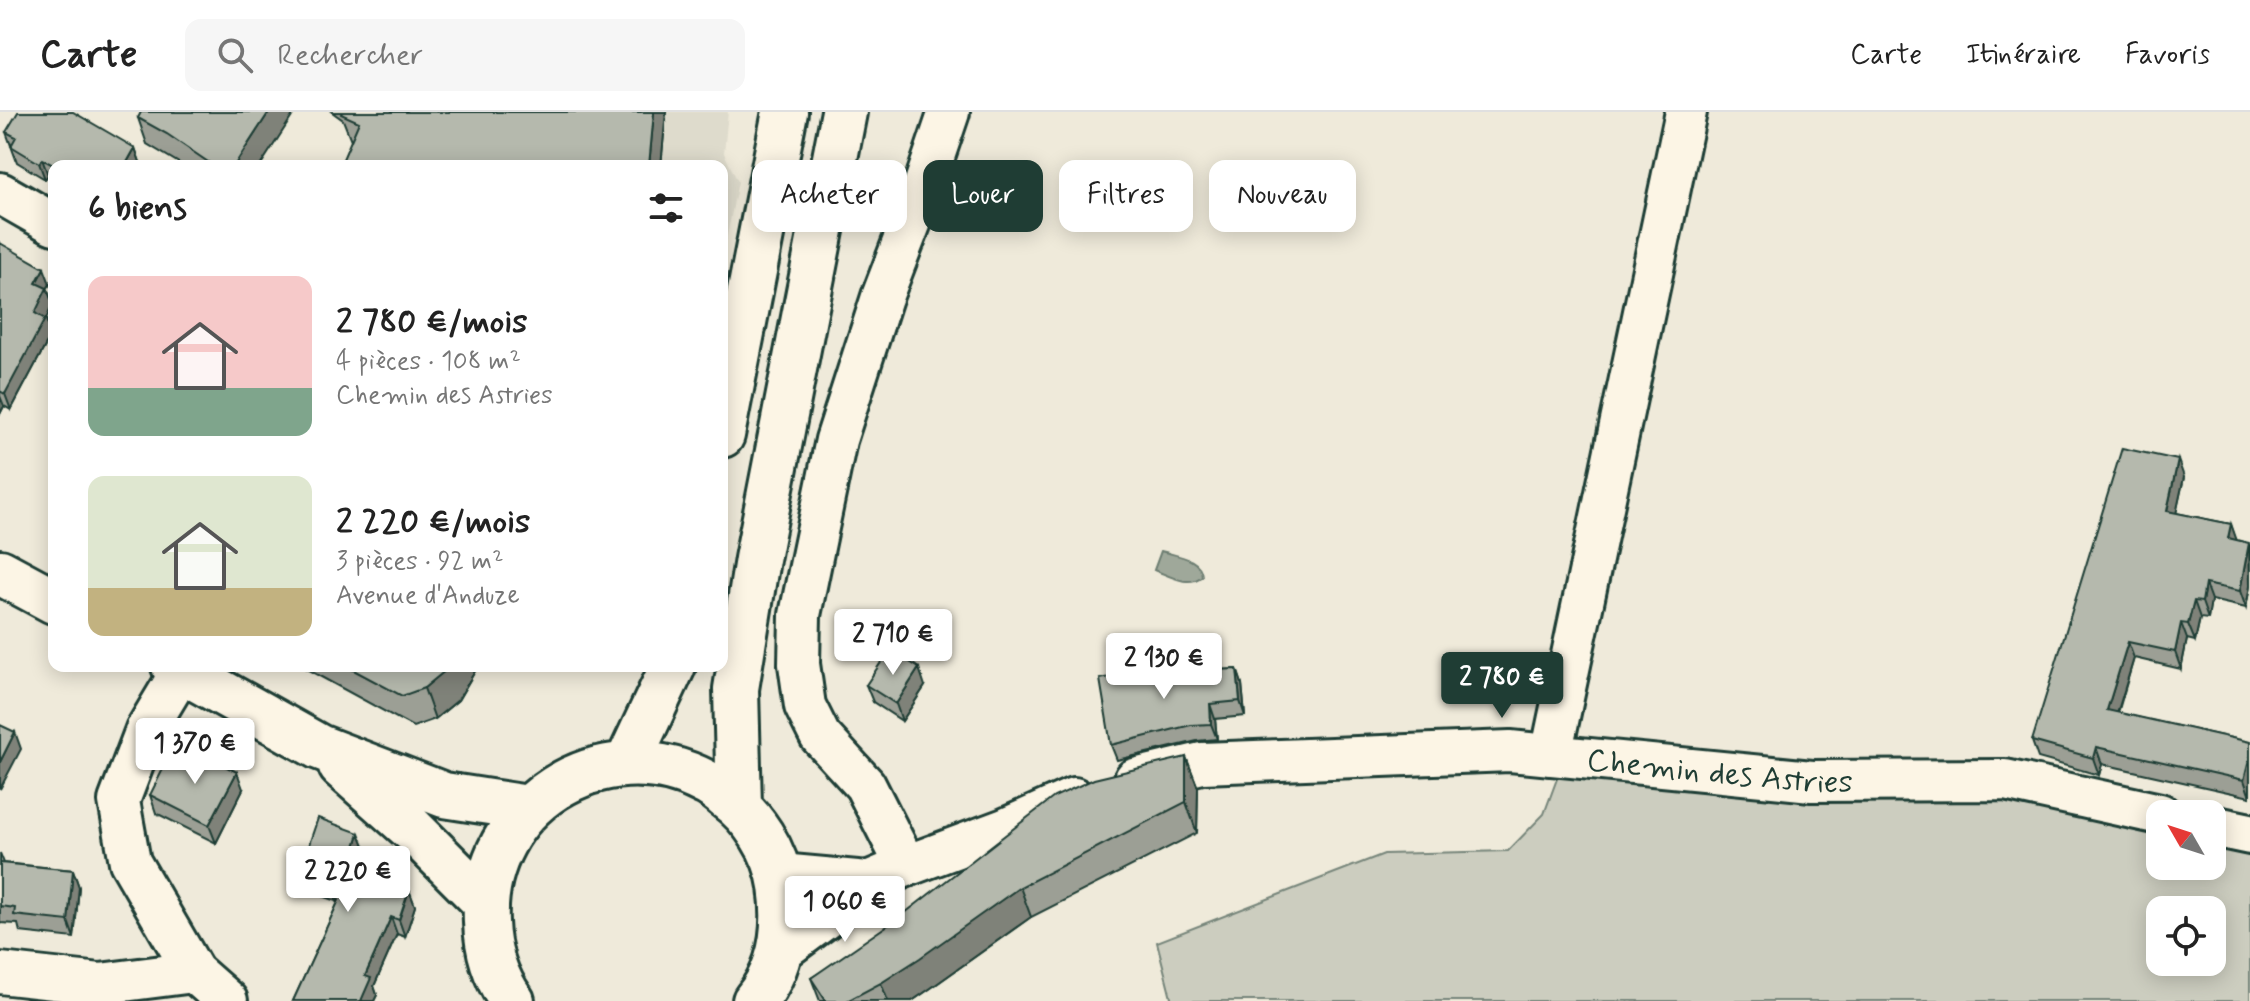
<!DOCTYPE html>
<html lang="fr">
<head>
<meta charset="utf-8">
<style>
  body { margin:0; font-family:Mynerve,sans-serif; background:#f6f6f6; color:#222; height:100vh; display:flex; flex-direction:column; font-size:30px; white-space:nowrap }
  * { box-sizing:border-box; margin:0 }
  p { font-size:26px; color:#767676 }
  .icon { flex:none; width:44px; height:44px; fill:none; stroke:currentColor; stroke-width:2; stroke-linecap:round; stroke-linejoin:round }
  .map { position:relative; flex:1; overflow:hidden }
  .details { position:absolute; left:48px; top:48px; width:680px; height:512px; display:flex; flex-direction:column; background:#fff; border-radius:16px; box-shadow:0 4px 20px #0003 }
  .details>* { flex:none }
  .banner { position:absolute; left:752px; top:48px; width:760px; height:72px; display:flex; gap:16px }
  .needle { width:52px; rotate:309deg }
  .buttons { position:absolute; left:2146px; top:688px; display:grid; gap:16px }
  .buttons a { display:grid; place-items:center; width:80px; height:80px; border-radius:16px; background:#fff; box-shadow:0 4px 20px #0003; font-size:40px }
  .price { position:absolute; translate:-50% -68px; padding:0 18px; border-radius:8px; background:#fff; color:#222; font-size:26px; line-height:52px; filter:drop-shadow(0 2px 4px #0008) }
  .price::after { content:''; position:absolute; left:50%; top:48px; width:24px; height:18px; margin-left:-12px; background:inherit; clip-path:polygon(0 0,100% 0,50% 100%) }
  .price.selected { background:#1f3d34; color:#fff }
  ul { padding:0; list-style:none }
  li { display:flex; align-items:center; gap:24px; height:200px; padding:0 40px }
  li span { display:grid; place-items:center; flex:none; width:224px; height:160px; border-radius:16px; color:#555 }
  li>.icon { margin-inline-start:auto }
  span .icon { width:96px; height:96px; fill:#fffc; stroke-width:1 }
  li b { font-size:34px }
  h2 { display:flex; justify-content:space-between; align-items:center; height:96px; padding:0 40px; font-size:34px }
  .tag { padding:0 28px; border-radius:16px; background:#fff; box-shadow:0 4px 20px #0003; font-size:28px; line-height:72px }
  .tag.selected { background:#1f3d34; color:#fff }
  header { display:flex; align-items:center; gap:48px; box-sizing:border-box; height:112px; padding:0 40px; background:#fff; border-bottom:2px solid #e0e0e0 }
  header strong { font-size:38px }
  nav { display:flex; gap:44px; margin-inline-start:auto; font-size:28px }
  .search { width:560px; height:72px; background:#f6f6f6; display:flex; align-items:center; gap:20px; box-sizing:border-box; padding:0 28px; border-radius:16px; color:#767676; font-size:30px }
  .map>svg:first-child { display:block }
  .built { fill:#dedbcc }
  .green { fill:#cccdbf; stroke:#76857a; stroke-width:2; fill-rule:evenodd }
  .water { fill:#9fa89a; stroke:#6c7d71; stroke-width:2 }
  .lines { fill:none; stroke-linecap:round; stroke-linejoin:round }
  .minor-casing { stroke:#1f3d34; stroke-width:46 }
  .major-casing { stroke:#1f3d34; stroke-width:50 }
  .minor { stroke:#fcf5e5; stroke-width:40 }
  .major { stroke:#fcf5e5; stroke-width:44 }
  .wall { fill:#9c9f95; stroke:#1f3d34; stroke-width:2 }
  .shaded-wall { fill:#7f8279; stroke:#1f3d34; stroke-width:2 }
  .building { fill:#b5b9ad; stroke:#1f3d34; stroke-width:2 }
  .labels { text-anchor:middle; stroke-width:8; stroke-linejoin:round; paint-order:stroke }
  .street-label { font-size:32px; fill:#1f3d34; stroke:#fcf5e5 }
</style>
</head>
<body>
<header>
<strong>Carte</strong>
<div class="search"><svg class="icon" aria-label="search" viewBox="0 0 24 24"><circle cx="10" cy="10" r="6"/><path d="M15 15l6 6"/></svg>Rechercher</div>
<nav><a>Carte</a><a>Itinéraire</a><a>Favoris</a></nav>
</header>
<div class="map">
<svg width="2250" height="889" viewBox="0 0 2250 889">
  <rect width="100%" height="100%" fill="#efeada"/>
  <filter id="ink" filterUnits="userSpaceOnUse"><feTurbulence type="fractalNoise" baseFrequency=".0125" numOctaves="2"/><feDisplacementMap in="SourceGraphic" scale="16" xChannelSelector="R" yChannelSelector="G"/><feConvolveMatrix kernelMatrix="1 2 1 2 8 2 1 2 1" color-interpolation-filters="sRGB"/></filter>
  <g filter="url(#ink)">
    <path class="built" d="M362 0H728L724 41 738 70 722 148V54H408L350 28Z"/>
    <path class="green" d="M1561 656 1982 681 2160 719V754H2212V731L2250 740V889H1172L1157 830 1384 742 1508 739 1544 702ZM2160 798H2212V850H2160Z"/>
    <path class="water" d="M1161 439C1177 444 1201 446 1202 464 1189 476 1170 464 1154 458Z"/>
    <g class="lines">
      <defs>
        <g id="minor">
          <path d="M0 81 54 112"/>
          <path d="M182 558 146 618 119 689 130 750 194 860 227 889"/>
          <path d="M1551 643 1686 0"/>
          <path id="s1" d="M1135 667 1202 651 1510 639 1812 669 2005 668 2160 702"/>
          <path d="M2212 714 2250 722"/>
          <path d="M906 754 865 673 820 624 805 594 799 552 800 503 836 328 882 185 921 83 949 0"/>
          <path d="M780 762 868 770"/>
          <path d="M780 840 831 802 868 770 906 754 1005 717 1074 686"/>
          <path d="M0 861 100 872 194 860"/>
        </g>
        <path id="major" d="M722 323 785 0
          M0 460 54 489
          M174 554 319 635 444 683 528 696
          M627 652 673 554
          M341 654 413 718 485 790
          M739 694 736 577 757 447 844 0
          M512 889C495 865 487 839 486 810 480 694 602 616 705 670 712 673 719 679 725 684 753 704 776 739 781 774 787 815 782 856 755 889"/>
      </defs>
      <use href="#minor" class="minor-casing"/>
      <use href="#major" class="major-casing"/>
      <use href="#minor" class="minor"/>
      <use href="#major" class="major"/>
    </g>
    <path class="wall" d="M332 0H666L661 54 351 28 343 8Z
      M138 6 260 54H184L147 32Z
      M6 20 135 36 141 53 54 54V66L48 63 45 67 17 50Z
      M0 131 50 172 47 177 53 192 46 207 51 223 11 298 4 294 0 302Z
      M2184 365 2176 401 2231 412 2236 428 2250 433V474L2246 496 2211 488 2208 507 2200 506 2195 529 2187 527 2181 557 2134 546 2118 601 2250 630V685L2102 652 2099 663 2038 646 2032 629Z
      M301 554H478L458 588 435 607 413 615Z
      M1155 556 1156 561 1237 557 1242 572 1245 604 1215 607 1217 627 1197 629 1117 648 1111 633Z
      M866 573 925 574 902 609 873 590Z
      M1186 645 1198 676 1197 721 1031 805 931 876 912 889H820L811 866Z
      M243 677 216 731 156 701 150 683Z
      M366 738 364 742 401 770 399 774 409 778 415 794 405 825 397 822 374 874 377 883 374 889H293L338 791 337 789 305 778 299 762Z
      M0 741 4 751 73 758 79 775 74 826 20 820 18 812 0 811Z"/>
    <path class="shaded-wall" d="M269 0H295L260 54H234Z
      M654 0H666L661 54H649Z
      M135 36 141 53 140 54H125Z
      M42 47 48 63 45 67 39 51Z
      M44 156 50 172 47 177 53 192 46 207 51 223 11 298 5 282 35 201 36 171Z
      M0 284 4 294 0 302Z
      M2178 348 2184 365 2173 416 2167 399Z
      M2231 412 2237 429 2228 426Z
      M2249 431 2250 474 2246 496 2240 479Z
      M2205 472 2211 488 2208 507 2202 490Z
      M2194 489 2200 506 2195 529 2188 512Z
      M2181 511 2187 527 2181 557 2175 540Z
      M2128 530 2134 546 2113 615 2107 598Z
      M449 554H478L458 588 435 607 424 576Z
      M919 556 925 574 902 609 896 592Z
      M1237 557 1242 572 1245 604 1240 589Z
      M1210 592 1215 607 1217 627 1211 612Z
      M15 620 21 637 0 677V650Z
      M2096 635 2102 652 2099 663 2093 646Z
      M2250 644V685L2244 668Z
      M1186 645 1198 676 1197 721 1186 690Z
      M237 660 243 677 216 731 209 713Z
      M359 721 366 738 360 755 354 738Z
      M395 753 401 770 395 788 389 771Z
      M73 758 79 775 74 826 68 809Z
      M1020 775 1031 805 931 876 912 889H888L881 871Z
      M409 778 415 794 405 825 399 808Z
      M391 805 397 822 374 874 377 883 374 889H361L365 864Z"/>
    <path class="building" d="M18 0H73L135 36 125 54H55L42 47 39 51 11 34 16 25 6 20Z
      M141 0H269L234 54H214L167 22 138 6Z
      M342 0H654L649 54H340L359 10 341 2Z
      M0 131 44 156 36 171 47 176 35 201 45 207 5 282 0 279Z
      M2122 336 2178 348 2167 399 2231 412 2228 426 2249 431 2240 479 2205 472 2202 490 2194 489 2188 512 2181 511 2175 540 2128 530 2107 598 2250 630V644L2244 668 2096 635 2093 646 2032 629Z
      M890 537 919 556 896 592 866 573Z
      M346 554H449L446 558 424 576 402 584Z
      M1155 556V561L1237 557 1240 589 1210 592 1211 612 1191 613 1111 633 1100 567Z
      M0 613 15 620 0 650Z
      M195 639 237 660 209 713 150 683 168 647 186 656Z
      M1186 645V690L1020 775 920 846 881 871 847 889H826L811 866 901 804 1054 685 1094 667Z
      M318 706 359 721 354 738 395 753 389 771 409 778 399 808 391 805 365 864 371 866 361 889H293L339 788 336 786 339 776 299 762Z
      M0 751 73 758 68 809 14 803 15 796 0 794Z"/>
  </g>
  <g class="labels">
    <g class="street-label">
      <text dy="11" stroke="none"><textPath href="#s1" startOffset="588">Chemin des Astries</textPath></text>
    </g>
  </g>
</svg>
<div class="buttons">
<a><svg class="needle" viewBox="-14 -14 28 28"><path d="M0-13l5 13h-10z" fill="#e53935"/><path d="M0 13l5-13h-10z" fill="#767676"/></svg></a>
<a><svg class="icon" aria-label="locate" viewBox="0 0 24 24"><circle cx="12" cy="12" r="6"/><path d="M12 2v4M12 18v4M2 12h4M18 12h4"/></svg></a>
</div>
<b class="price" style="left:893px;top:565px">2 710 €</b>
<b class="price" style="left:1164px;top:589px">2 130 €</b>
<b class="price selected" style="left:1502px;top:608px">2 780 €</b>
<b class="price" style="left:195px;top:674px">1 370 €</b>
<b class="price" style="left:348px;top:802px">2 220 €</b>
<b class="price" style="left:845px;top:832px">1 060 €</b>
<div class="banner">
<a class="tag">Acheter</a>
<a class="tag selected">Louer</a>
<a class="tag">Filtres</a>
<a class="tag">Nouveau</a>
</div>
<section class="details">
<h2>6 biens<svg class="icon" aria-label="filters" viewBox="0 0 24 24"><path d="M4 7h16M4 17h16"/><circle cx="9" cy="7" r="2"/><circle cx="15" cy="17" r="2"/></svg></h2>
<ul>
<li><span style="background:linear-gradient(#f6c9c9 70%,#7fa58c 0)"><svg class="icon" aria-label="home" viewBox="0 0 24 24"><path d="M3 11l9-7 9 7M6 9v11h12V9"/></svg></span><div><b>2 780 €/mois</b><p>4 pièces · 108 m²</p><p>Chemin des Astries</p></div></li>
<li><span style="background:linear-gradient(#dfe7d0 70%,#c2b280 0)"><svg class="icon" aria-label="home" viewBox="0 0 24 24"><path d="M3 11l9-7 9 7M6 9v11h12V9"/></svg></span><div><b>2 220 €/mois</b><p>3 pièces · 92 m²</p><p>Avenue d'Anduze</p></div></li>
</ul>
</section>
</div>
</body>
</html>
